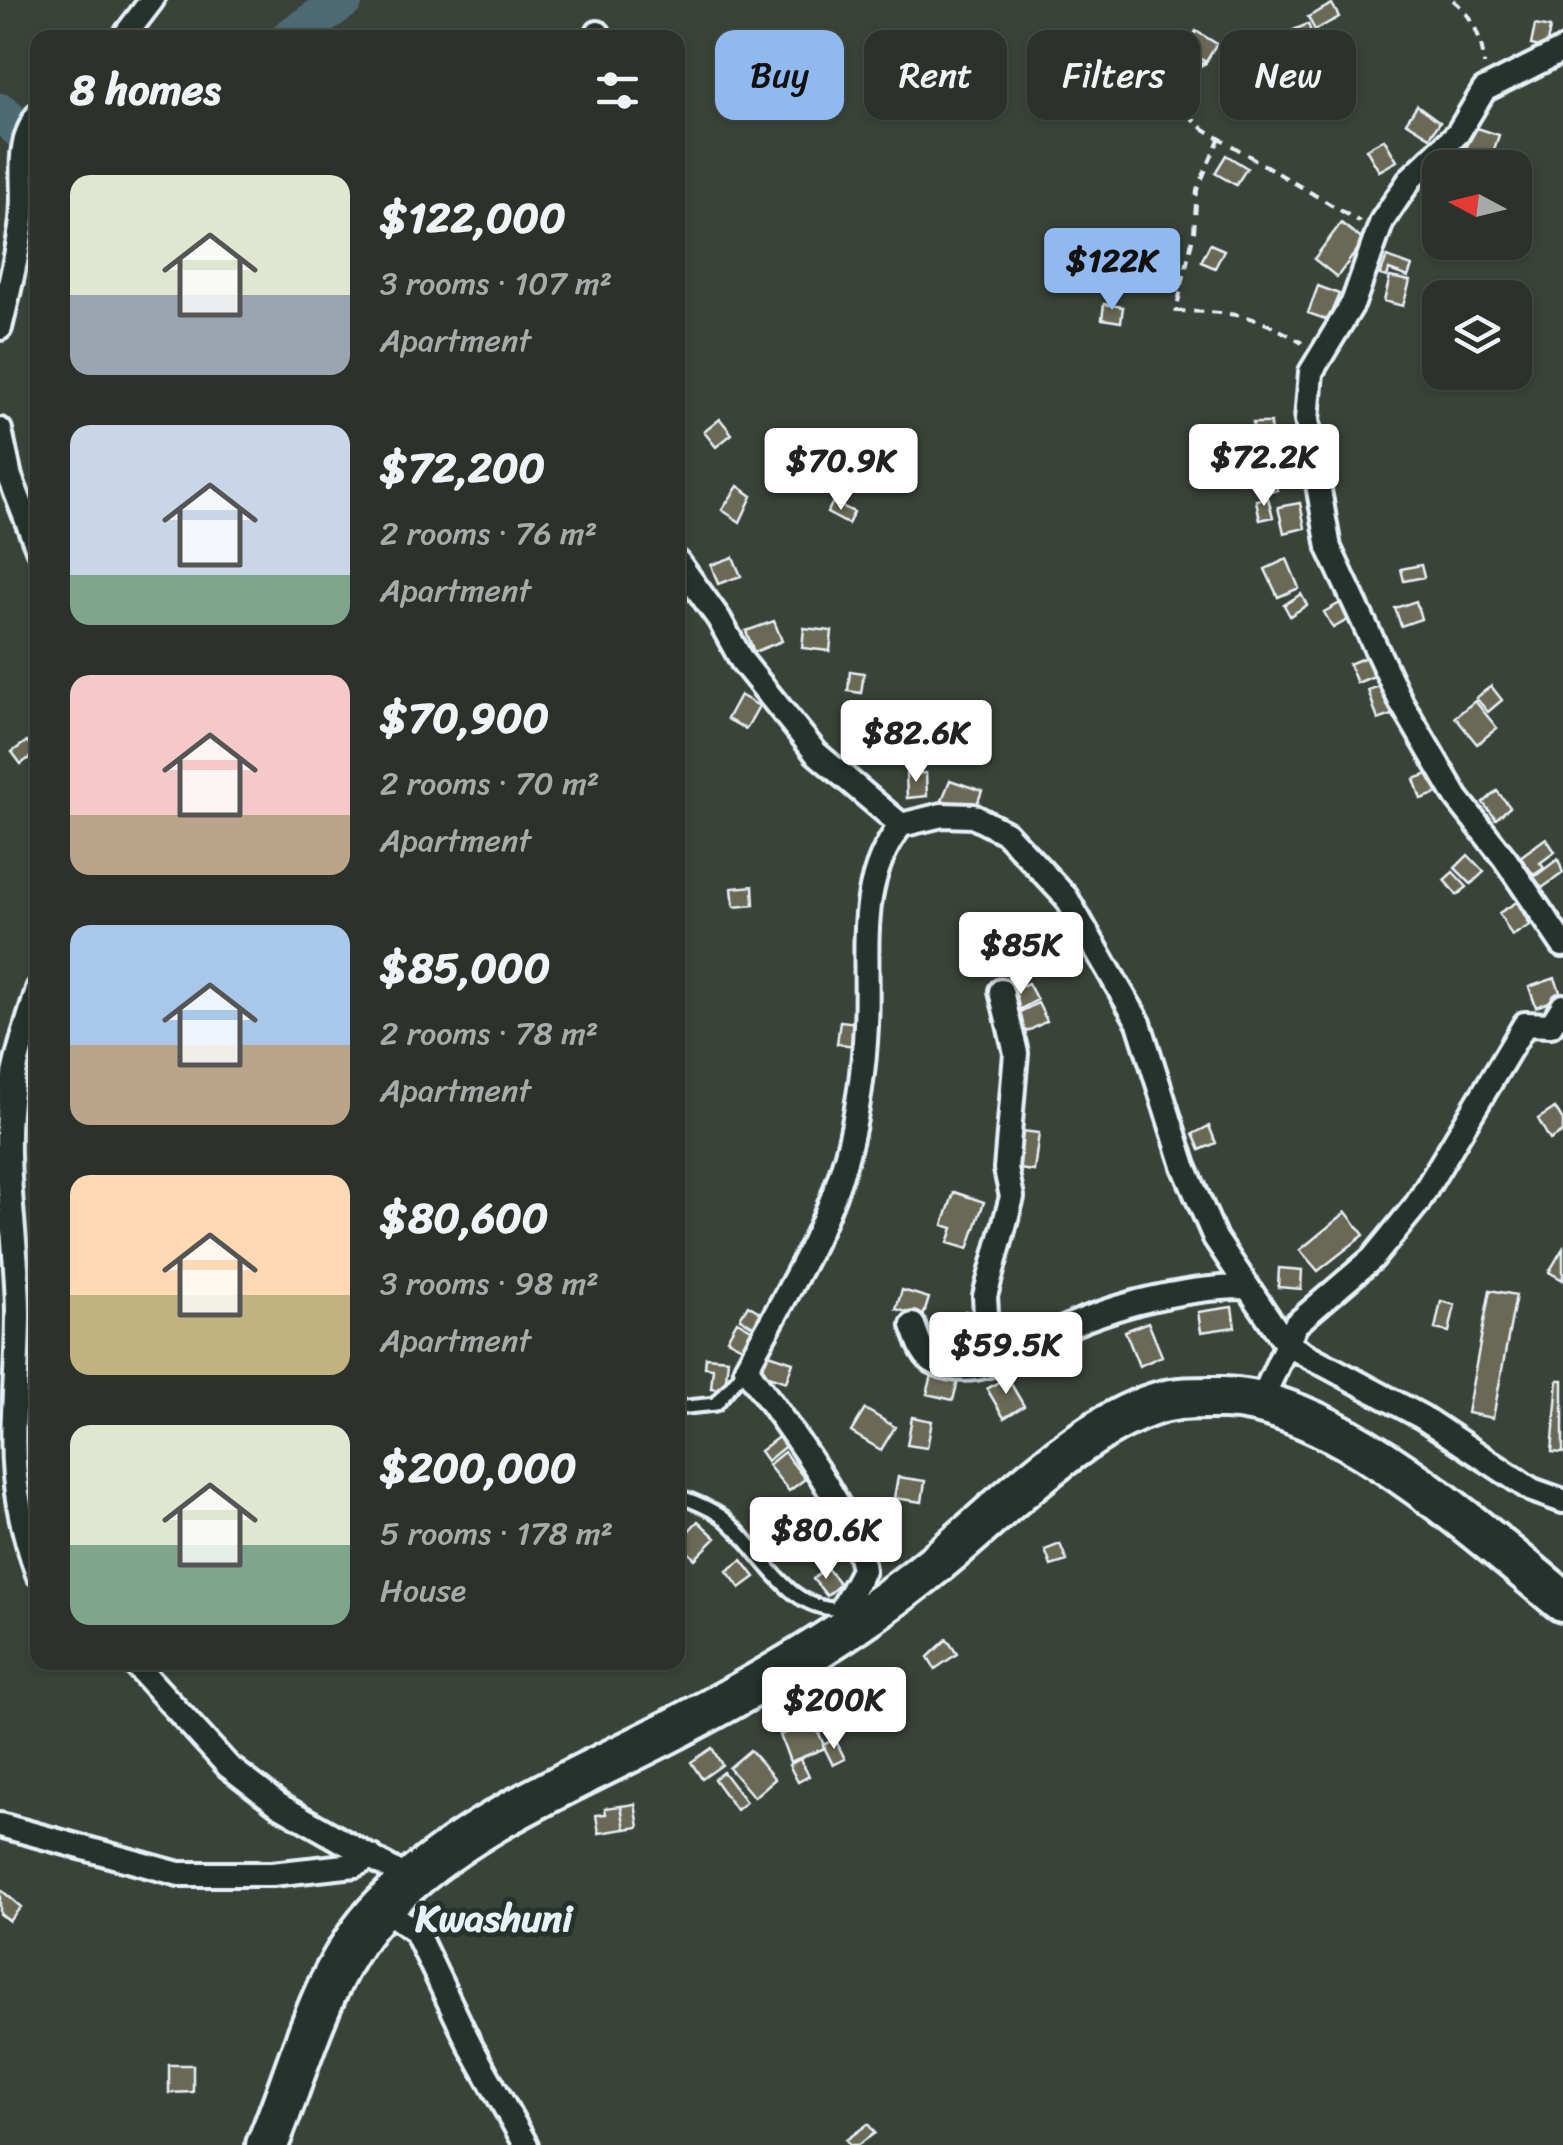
<!DOCTYPE html>
<html lang="en">
<head>
<meta charset="utf-8">
<style>
  body { margin:0; font-family:Sriracha,sans-serif; background:#383e37; color:#f1f3f6; height:100vh; display:flex; flex-direction:column; font-size:38px; white-space:nowrap }
  * { box-sizing:border-box; margin:0 }
  p { font-size:32px; color:#a6aaa9 }
  .icon { flex:none; width:55px; height:55px; fill:none; stroke:currentColor; stroke-width:2; stroke-linecap:round; stroke-linejoin:round }
  .map { position:relative; flex:1; overflow:hidden }
  .sheet { position:absolute; left:30px; top:30px; width:655px; height:1640px; display:flex; flex-direction:column; background:#2c322b; border-radius:20px; box-shadow:0 2px 8px #0004,0 0 0 2px #484d47 }
  .sheet>* { flex:none }
  .hud { position:absolute; left:715px; top:30px; width:698px; height:90px; display:flex; gap:20px }
  .needle { width:65px; rotate:277deg }
  .fabs { position:absolute; left:1422px; top:150px; display:grid; gap:20px }
  .fabs a { display:grid; place-items:center; width:110px; height:110px; border-radius:20px; background:#2c322b; box-shadow:0 2px 8px #0004,0 0 0 2px #484d47; font-size:50px }
  .price { position:absolute; translate:-50% -85px; padding:0 22px; border-radius:10px; background:#fff; color:#222; font-size:32px; line-height:65px; filter:drop-shadow(0 2px 5px #0008) }
  .price::after { content:''; position:absolute; left:50%; top:60px; width:30px; height:22px; margin-left:-15px; background:inherit; clip-path:polygon(0 0,100% 0,50% 100%) }
  .price.active { background:#90b9f0; color:#111 }
  ul { padding:0; list-style:none }
  li { display:flex; align-items:center; gap:30px; height:250px; padding:0 40px }
  li span { display:grid; place-items:center; flex:none; width:280px; height:200px; border-radius:20px; color:#555 }
  li>.icon { margin-inline-start:auto }
  span .icon { width:120px; height:120px; fill:#fffc; stroke-width:1 }
  li b { font-size:42px }
  h2 { display:flex; justify-content:space-between; align-items:center; height:120px; padding:0 40px; font-size:42px }
  .tag { padding:0 35px; border-radius:20px; background:#2c322b; box-shadow:0 2px 8px #0004,0 0 0 2px #484d47; font-size:35px; line-height:90px }
  .tag.active { background:#90b9f0; color:#111 }
  .map>svg:first-child { display:block }
  .lines { fill:none; stroke-linecap:round; stroke-linejoin:round }
  .river { stroke:#4e6b74; stroke-width:38 }
  .building { fill:#6a6955; stroke:#e8f1f8; stroke-width:2.5 }
  .service-casing { stroke:#e8f1f8; stroke-width:19 }
  .minor-casing { stroke:#e8f1f8; stroke-width:30 }
  .trunk-casing { stroke:#e8f1f8; stroke-width:48 }
  .path { stroke:#e8f1f8; stroke-width:4; stroke-dasharray:10 8; stroke-linecap:butt }
  .service { stroke:#26332d; stroke-width:11 }
  .minor { stroke:#26332d; stroke-width:22 }
  .trunk { stroke:#26332d; stroke-width:40 }
  .labels { text-anchor:middle; stroke-width:10; stroke-linejoin:round; paint-order:stroke }
  .quarter-label { font-size:38px; font-weight:bold; fill:#e8f1f8; stroke:#26332d }
</style>
</head>
<body>
<div class="map">
<svg width="1563" height="2145" viewBox="0 0 1563 2145">
  <rect width="100%" height="100%" fill="#3a4339"/>
  <filter id="ink" filterUnits="userSpaceOnUse"><feTurbulence type="fractalNoise" baseFrequency=".01" numOctaves="2"/><feDisplacementMap in="SourceGraphic" scale="20" xChannelSelector="R" yChannelSelector="G"/><feConvolveMatrix kernelMatrix="1 2 1 2 8 2 1 2 1" color-interpolation-filters="sRGB"/></filter>
  <g filter="url(#ink)">
    <g class="lines">
      <path class="river" d="M289 38 344 0
        M0 112 38 146"/>
    </g>
    <path class="building" d="M1332 4 1339 17 1315 30 1308 17Z
      M1308 24 1314 39 1296 47 1289 32Z
      M1535 25 1550 28 1546 48 1531 45Z
      M1196 31 1217 44 1206 62 1185 49Z
      M744 86 760 96 748 114 733 105Z
      M1417 105 1440 122 1430 137 1406 122Z
      M1477 128 1499 135 1489 164 1462 155Z
      M1384 139 1397 161 1379 171 1366 149Z
      M1226 155 1247 168 1236 185 1215 173Z
      M1432 192 1440 195V216L1425 210Z
      M1341 223 1364 241 1337 277 1314 259Z
      M1210 244 1224 250 1215 268 1201 262Z
      M1120 249 1140 253 1134 278 1115 274Z
      M1387 257 1412 266 1408 277 1389 270 1387 277 1380 275Z
      M1390 277 1410 281 1403 306 1384 301Z
      M1318 286 1339 294 1328 320 1308 313Z
      M1104 304 1123 307 1121 322 1102 319Z
      M720 419 732 434 716 447 704 432Z
      M1253 423H1271L1270 451H1253Z
      M1261 445 1289 447 1288 466 1259 464Z
      M1293 465 1305 466 1304 486 1292 485Z
      M1273 471 1277 490 1259 494 1255 474Z
      M738 486 752 496 740 522 722 510Z
      M1268 498 1273 517 1260 520 1256 500Z
      M833 502 854 512 848 524 827 513Z
      M1300 503 1305 528 1284 533 1278 507Z
      M733 557 741 576 718 584 711 565Z
      M1287 559 1299 588 1278 597 1265 569Z
      M1421 565 1424 577 1404 581 1401 569Z
      M1301 594 1307 605 1290 616 1284 605Z
      M1416 601 1421 619 1401 626 1395 608Z
      M1342 602 1351 618 1333 628 1324 612Z
      M774 621 782 641 754 652 746 631Z
      M804 628 832 631 830 651 802 648Z
      M1366 657 1374 676 1357 683 1349 664Z
      M850 671 864 673 861 693 848 691Z
      M1388 683 1398 713 1378 720 1368 690Z
      M1491 686 1502 700 1488 712 1476 698Z
      M740 695 759 706 746 729 727 719Z
      M1475 701 1497 728 1477 744 1455 717Z
      M934 729 957 735 952 751 929 745Z
      M900 732 906 758 884 764 877 737Z
      M872 738 873 753 856 754V739Z
      M27 741 36 753 21 764 12 752Z
      M926 773 927 796 907 798 906 774Z
      M1431 773 1438 793 1421 799 1414 779Z
      M950 780 982 791 974 812 942 800Z
      M1497 791 1510 807 1496 819 1483 803Z
      M1546 838 1555 852 1540 863 1544 868 1534 875 1520 857Z
      M1468 855 1484 872 1471 884 1455 868Z
      M1558 859 1563 873 1542 888 1534 877Z
      M1453 872 1467 887 1457 895 1444 880Z
      M753 886 754 905 734 907 732 888Z
      M1517 902 1530 925 1512 936 1499 913Z
      M1555 978 1562 997 1536 1007 1529 987Z
      M1028 983 1037 1000 1015 1012 1006 994Z
      M1038 1003 1047 1021 1026 1032 1016 1014Z
      M840 1021 859 1023 857 1046 837 1044Z
      M1555 1108 1563 1121V1132L1550 1140 1538 1119Z
      M1209 1126 1216 1143 1200 1150 1193 1134Z
      M1014 1130 1039 1133 1034 1171 1010 1168Z
      M954 1192 984 1202 968 1249 948 1243 953 1228 943 1225Z
      M1346 1212 1364 1235 1318 1271 1300 1250Z
      M1563 1248V1280L1549 1272Z
      M1279 1268 1302 1270 1301 1289 1278 1287Z
      M902 1290 929 1298 923 1317 896 1309Z
      M1490 1290 1516 1295 1493 1418 1467 1413Z
      M1441 1301 1455 1305 1449 1332 1435 1329Z
      M748 1305 766 1316 758 1329 740 1318Z
      M1232 1307 1235 1327 1201 1332 1198 1312Z
      M965 1311 980 1314 977 1333 961 1330Z
      M737 1321 755 1331 746 1349 727 1339Z
      M1148 1322 1162 1356 1139 1366 1125 1331Z
      M766 1353 793 1362 786 1382 759 1373Z
      M706 1357 728 1359 725 1389 711 1388 713 1368 705 1367Z
      M932 1375 958 1381 953 1400 927 1394Z
      M1007 1377 1024 1406 1004 1418 987 1389Z
      M1558 1380H1563V1453L1552 1452Z
      M865 1409 895 1427 881 1450 851 1432Z
      M912 1417 932 1421 927 1448 907 1445Z
      M781 1435 788 1444 767 1461 760 1451Z
      M784 1452 805 1479 789 1491 768 1465Z
      M898 1477 925 1481 922 1502 894 1498Z
      M698 1521 716 1538 695 1559 678 1542Z
      M1060 1544 1067 1561 1051 1566 1045 1550Z
      M742 1560 755 1577 740 1588 727 1571Z
      M826 1567 840 1584 827 1596 813 1579Z
      M947 1639 957 1654 935 1669 928 1657Z
      M887 1673 893 1689 850 1706 844 1689Z
      M814 1721 825 1748 790 1762 780 1735Z
      M835 1739 845 1759 833 1765 823 1745Z
      M712 1748 722 1765 702 1779 691 1762Z
      M750 1750 775 1779 754 1797 729 1768Z
      M800 1759 809 1776 798 1782 789 1765Z
      M723 1772 746 1802 736 1810 714 1779Z
      M635 1804 639 1827 625 1829 621 1806Z
      M621 1806 625 1829 599 1833 596 1815 606 1814 605 1808Z
      M0 1889 21 1907 9 1921 0 1914Z
      M169 2065H193V2092L169 2093Z
      M868 2124 875 2133 858 2145H850L846 2140Z"/>
    <g class="lines">
      <defs>
        <path id="service" d="M678 1408 716 1404 746 1368
          M678 1496C693 1501 708 1507 721 1516 762 1547 784 1612 842 1609"/>
        <path id="minor" d="M598 33 599 38
          M123 38 152 0
          M1563 50 1484 90 1458 133 1411 178 1382 221 1353 303 1311 372 1307 420 1329 548 1401 702 1457 798 1505 859 1563 945
          M0 328C8 295 16 262 21 228 28 186 12 151 38 114
          M0 430 10 477 38 549
          M678 562 719 619 742 661 816 753 901 825 942 815 973 816 1006 833 1066 897 1139 1023 1184 1166 1215 1238 1286 1344 1422 1417 1532 1490 1563 1501
          M38 989C29 1021 17 1053 12 1085 0 1161 18 1239 18 1315 17 1423 0 1468 38 1574
          M913 1325C918 1338 922 1357 936 1363 982 1384 1033 1343 1072 1325 1093 1315 1117 1308 1138 1302 1174 1293 1208 1287 1245 1287
          M989 1364 985 1296 1012 1197 1006 1169 1016 1053 1001 991
          M1261 1401 1296 1324 1373 1258 1417 1204 1525 1024 1551 1025 1563 1006
          M853 1626 842 1609 863 1570C855 1511 781 1419 746 1368 783 1299 827 1230 847 1154 858 1112 864 1067 866 1025 870 955 854 885 901 825
          M133 1662 228 1766 279 1805 411 1880
          M0 1825 179 1874H272L355 1865 372 1857
          M382 1907 416 1932 470 2045 526 2145"/>
        <path id="trunk" d="M267 2145C301 2065 320 1970 383 1906 469 1820 576 1781 682 1725 775 1676 867 1622 948 1553 1006 1504 1084 1425 1158 1403 1178 1397 1203 1398 1224 1398 1335 1401 1477 1531 1563 1601"/>
      </defs>
      <use href="#service" class="service-casing"/>
      <use href="#minor" class="minor-casing"/>
      <use href="#trunk" class="trunk-casing"/>
      <path class="path" d="M1453 0C1473 16 1483 40 1484 65
        M1206 62 1180 77 1178 106 1204 129 1360 222
        M1220 137 1197 190 1194 232 1176 311C1230 312 1255 313 1302 343
        M1012 974 1052 916"/>
      <use href="#service" class="service"/>
      <use href="#minor" class="minor"/>
      <use href="#trunk" class="trunk"/>
    </g>
  </g>
  <g class="labels">
    <g class="quarter-label">
      <text x="494" y="1931">Kwashuni</text>
    </g>
  </g>
</svg>
<div class="fabs">
<a><svg class="needle" viewBox="-14 -14 28 28"><path d="M0-13l5 13h-10z" fill="#e53935"/><path d="M0 13l5-13h-10z" fill="#a6aaa9"/></svg></a>
<a><svg class="icon" aria-label="layers" viewBox="0 0 24 24"><path d="M12 4l9 5-9 5-9-5zM3 14l9 5 9-5"/></svg></a>
</div>
<b class="price active" style="left:1112px;top:313px">$122K</b>
<b class="price" style="left:1264px;top:509px">$72.2K</b>
<b class="price" style="left:841px;top:513px">$70.9K</b>
<b class="price" style="left:916px;top:785px">$82.6K</b>
<b class="price" style="left:1021px;top:997px">$85K</b>
<b class="price" style="left:1006px;top:1397px">$59.5K</b>
<b class="price" style="left:826px;top:1582px">$80.6K</b>
<b class="price" style="left:834px;top:1752px">$200K</b>
<div class="hud">
<a class="tag active">Buy</a>
<a class="tag">Rent</a>
<a class="tag">Filters</a>
<a class="tag">New</a>
</div>
<section class="sheet">
<h2>8 homes<svg class="icon" aria-label="filters" viewBox="0 0 24 24"><path d="M4 7h16M4 17h16"/><circle cx="9" cy="7" r="2"/><circle cx="15" cy="17" r="2"/></svg></h2>
<ul>
<li><span style="background:linear-gradient(#dfe7d0 60%,#9aa5b1 0)"><svg class="icon" aria-label="home" viewBox="0 0 24 24"><path d="M3 11l9-7 9 7M6 9v11h12V9"/></svg></span><div><b>$122,000</b><p>3 rooms · 107 m²</p><p>Apartment</p></div></li>
<li><span style="background:linear-gradient(#c9d6e8 75%,#7fa58c 0)"><svg class="icon" aria-label="home" viewBox="0 0 24 24"><path d="M3 11l9-7 9 7M6 9v11h12V9"/></svg></span><div><b>$72,200</b><p>2 rooms · 76 m²</p><p>Apartment</p></div></li>
<li><span style="background:linear-gradient(#f6c9c9 70%,#b9a48a 0)"><svg class="icon" aria-label="home" viewBox="0 0 24 24"><path d="M3 11l9-7 9 7M6 9v11h12V9"/></svg></span><div><b>$70,900</b><p>2 rooms · 70 m²</p><p>Apartment</p></div></li>
<li><span style="background:linear-gradient(#a9c7e8 60%,#b9a48a 0)"><svg class="icon" aria-label="home" viewBox="0 0 24 24"><path d="M3 11l9-7 9 7M6 9v11h12V9"/></svg></span><div><b>$85,000</b><p>2 rooms · 78 m²</p><p>Apartment</p></div></li>
<li><span style="background:linear-gradient(#ffd9b3 60%,#c2b280 0)"><svg class="icon" aria-label="home" viewBox="0 0 24 24"><path d="M3 11l9-7 9 7M6 9v11h12V9"/></svg></span><div><b>$80,600</b><p>3 rooms · 98 m²</p><p>Apartment</p></div></li>
<li><span style="background:linear-gradient(#dfe7d0 60%,#7fa58c 0)"><svg class="icon" aria-label="home" viewBox="0 0 24 24"><path d="M3 11l9-7 9 7M6 9v11h12V9"/></svg></span><div><b>$200,000</b><p>5 rooms · 178 m²</p><p>House</p></div></li>
</ul>
</section>
</div>
</body>
</html>
